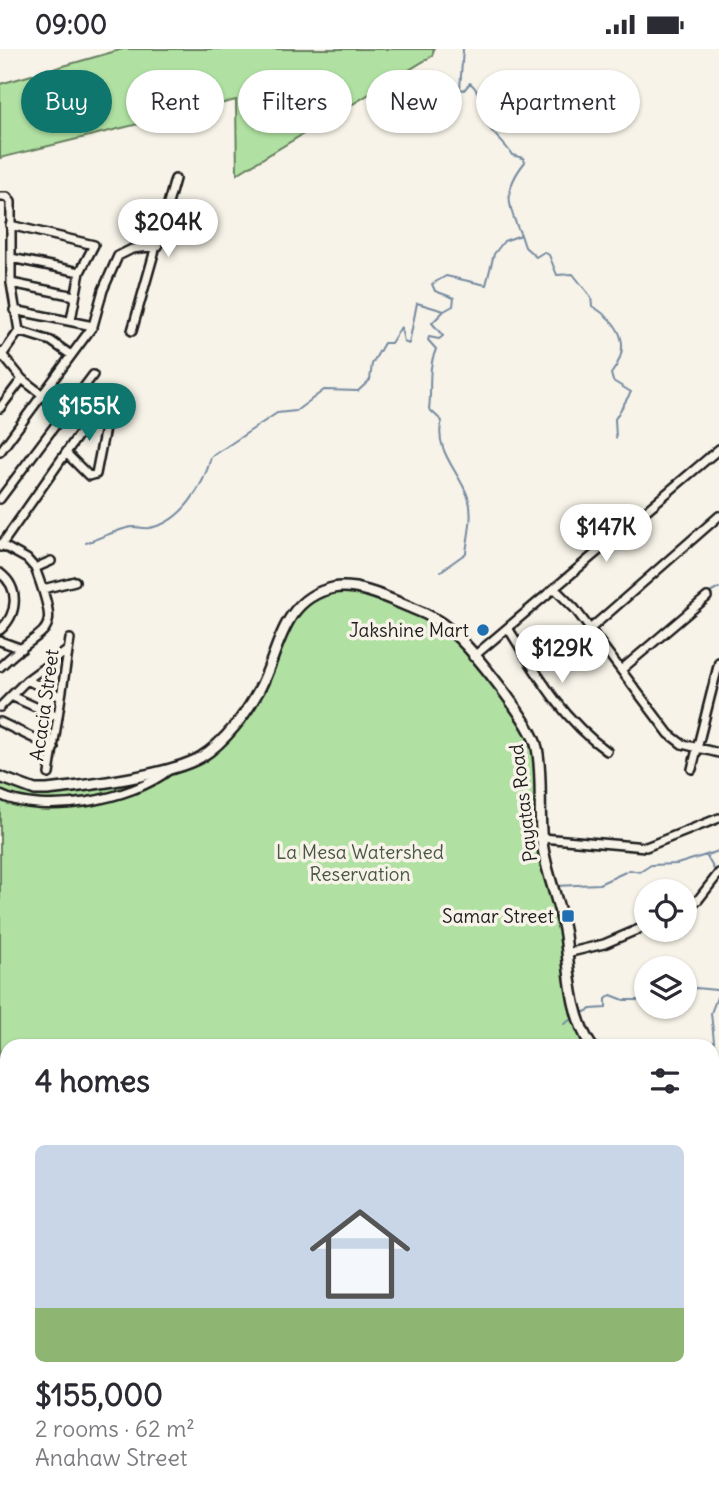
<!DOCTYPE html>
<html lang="en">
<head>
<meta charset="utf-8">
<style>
  body { margin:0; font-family:Delius,sans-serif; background:#f2f2f3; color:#2b2b33; height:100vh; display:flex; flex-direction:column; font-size:26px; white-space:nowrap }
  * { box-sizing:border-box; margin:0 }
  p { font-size:23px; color:#7c7c81 }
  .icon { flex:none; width:38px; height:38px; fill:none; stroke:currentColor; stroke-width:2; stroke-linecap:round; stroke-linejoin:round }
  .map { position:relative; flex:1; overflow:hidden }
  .panel { position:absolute; left:0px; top:990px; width:719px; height:471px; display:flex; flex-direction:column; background:#fff; border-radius:21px 21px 0 0; box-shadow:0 2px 5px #0004 }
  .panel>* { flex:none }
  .top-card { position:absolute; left:21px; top:21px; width:677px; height:63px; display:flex; gap:14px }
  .controls { position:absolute; left:634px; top:830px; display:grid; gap:14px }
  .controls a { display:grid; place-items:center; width:63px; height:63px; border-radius:50%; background:#fff; box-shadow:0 2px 5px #0004; font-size:35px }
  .price { position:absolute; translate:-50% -60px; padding:0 16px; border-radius:24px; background:#fff; color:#222; font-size:23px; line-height:46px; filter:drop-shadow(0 2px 4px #0008) }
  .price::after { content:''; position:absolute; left:50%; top:42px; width:21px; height:16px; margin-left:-10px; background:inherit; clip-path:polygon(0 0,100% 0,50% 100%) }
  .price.on { background:#0f766e; color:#fff }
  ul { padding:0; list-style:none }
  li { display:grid; align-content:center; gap:14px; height:371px; padding:0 35px }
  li+li { border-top:2px solid #e1e1e2 }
  li span { display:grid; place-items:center; height:217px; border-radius:10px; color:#555 }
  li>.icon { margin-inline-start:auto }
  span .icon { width:126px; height:126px; fill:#fffc; stroke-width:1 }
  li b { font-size:30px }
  h2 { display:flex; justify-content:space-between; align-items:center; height:84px; padding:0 35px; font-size:30px }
  .tag { padding:0 24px; border-radius:32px; background:#fff; box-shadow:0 2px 5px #0004; font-size:24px; line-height:63px }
  .tag.on { background:#0f766e; color:#fff }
  .status { display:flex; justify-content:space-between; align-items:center; height:49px; padding:0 35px; background:#fff; direction:ltr }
  .status svg { height:19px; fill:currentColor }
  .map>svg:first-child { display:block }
  .built { fill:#f0dcd4 }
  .green { fill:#b0e1a2; stroke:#667e5f; stroke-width:2 }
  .water { fill:#b0d4f9; stroke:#758aa1; stroke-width:2 }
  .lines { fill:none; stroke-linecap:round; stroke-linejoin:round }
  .stream { stroke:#758aa1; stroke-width:2 }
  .minor-casing { stroke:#1c1c1c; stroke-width:12 }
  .major-casing { stroke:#1c1c1c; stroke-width:14 }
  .minor { stroke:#f7f3e8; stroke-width:7 }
  .major { stroke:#f7f3e8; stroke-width:9 }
  .poi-dot { fill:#1f6fb2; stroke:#f7f3e8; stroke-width:2.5 }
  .labels { text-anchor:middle; stroke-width:7; stroke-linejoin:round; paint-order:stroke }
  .poi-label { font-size:19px; fill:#1c1c1c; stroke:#f7f3e8; text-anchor:end }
  .street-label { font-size:19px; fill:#1c1c1c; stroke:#f7f3e8 }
  .park-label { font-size:19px; fill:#485744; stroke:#f7f3e8 }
</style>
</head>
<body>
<div class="status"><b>09:00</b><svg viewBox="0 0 49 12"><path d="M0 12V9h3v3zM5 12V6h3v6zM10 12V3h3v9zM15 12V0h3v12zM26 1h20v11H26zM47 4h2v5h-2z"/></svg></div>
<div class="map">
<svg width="719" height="1460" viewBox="0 0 719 1460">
  <rect width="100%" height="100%" fill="#f7f3e8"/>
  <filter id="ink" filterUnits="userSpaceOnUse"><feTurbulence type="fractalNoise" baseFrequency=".0143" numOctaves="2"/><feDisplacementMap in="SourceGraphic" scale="14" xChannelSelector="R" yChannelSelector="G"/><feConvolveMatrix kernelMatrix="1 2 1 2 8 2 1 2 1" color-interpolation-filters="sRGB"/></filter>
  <g filter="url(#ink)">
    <path class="built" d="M712 1073 719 1077V1142L712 1139Z"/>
    <path class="green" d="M123 0H434L432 7 237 125 236 51 0 109V35Z
      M353 540 434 571 470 604 532 682 542 789 563 876 572 944 592 997 7 998V1454H712V1167L719 1170V1460H0V728L35 741 192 715 252 658 294 565 323 544Z"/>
    <path class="water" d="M712 1398 719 1399V1460H504L499 1454H712Z"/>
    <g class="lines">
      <path class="stream" d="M521 186 525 198 536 208 544 203 549 206 557 226 573 225 591 248 592 257C620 274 633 296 611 325L613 332 631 343 615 370 616 389
        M86 494C99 489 113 483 127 479 134 476 141 480 149 479 182 474 204 436 211 408L277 364 296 362 324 341 358 342 370 331 372 315 384 294H391L401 278 404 293 409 295 417 254 444 262 453 257 454 249 435 242 432 235 446 227 486 236 494 205 504 192 521 186C507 156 503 140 525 113L523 109 512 106C505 94 493 86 487 75 480 61 483 44 470 34L464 41 460 40 463 0
        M441 522 466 504C468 486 474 466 468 448 460 424 433 400 442 372L429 360C432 339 427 320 436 300L428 291 429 288 439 290 443 287 432 274 444 262
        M708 545 719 539
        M706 806 715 822
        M555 837 599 835 630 821 640 823 651 816 677 815 719 802
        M684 941 696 939 716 941
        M719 943 711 964 719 1039
        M580 965 591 960 606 959V950L611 946 624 951H646
        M564 975 575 968"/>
      <defs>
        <path id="minor" d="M0 148H7L11 153V234L19 282 0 309
          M10 176 94 196 80 223 71 271
          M11 209 80 223
          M11 234 75 247
          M14 261 93 277
          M19 282 51 292 71 306
          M132 282 175 130
          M0 303 22 330 84 378
          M0 359 22 330
          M0 403 93 277 103 241 118 207 132 200 158 197
          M66 404 89 427 96 425 111 348
          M0 450 93 326
          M0 495 27 510 35 519 51 512
          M0 498 84 378 105 368
          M0 524C20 539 18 565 0 581
          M43 540 75 532
          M555 540 575 560 669 685 682 695 719 704
          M508 579C536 624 563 671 607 702
          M590 580 719 467
          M0 592 22 600
          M473 608 719 400
          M0 618C46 572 63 594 35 519
          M621 621 707 548
          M27 631 61 648
          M11 647 58 668
          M0 658 27 631 68 601
          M0 673 54 699
          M692 720 719 613
          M49 725 70 590
          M0 746C44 767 132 751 169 721
          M542 789 646 798 719 769
          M684 858 698 851 719 824
          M567 904 604 895 646 877"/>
        <path id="major" d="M0 728 35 741H47C84 737 171 726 201 708 225 693 246 665 259 641 280 602 281 550 333 539 358 534 390 550 414 560 427 565 439 571 450 581 471 598 532 674 537 699 543 729 538 762 542 793 546 825 560 854 565 886 570 923 570 966 592 998
          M712 1167 719 1170"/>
      </defs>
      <use href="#minor" class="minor-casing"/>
      <use href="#major" class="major-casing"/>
      <use href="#minor" class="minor"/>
      <use href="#major" class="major"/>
    </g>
  </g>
  <g class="poi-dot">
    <circle cx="483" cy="581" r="7"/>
    <rect x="561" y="860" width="14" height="14" rx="3.5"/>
  </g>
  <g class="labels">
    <g class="poi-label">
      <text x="469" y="588">Jakshine Mart</text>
      <text x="554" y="874">Samar Street</text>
    </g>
    <g class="street-label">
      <text transform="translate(44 656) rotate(-82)" y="7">Acacia Street</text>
      <text transform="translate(523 754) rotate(-97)" y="7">Payatas Road</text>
    </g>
    <g class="park-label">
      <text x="360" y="810">La Mesa Watershed<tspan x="360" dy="22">Reservation</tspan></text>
    </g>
  </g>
</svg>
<div class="controls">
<a><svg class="icon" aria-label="locate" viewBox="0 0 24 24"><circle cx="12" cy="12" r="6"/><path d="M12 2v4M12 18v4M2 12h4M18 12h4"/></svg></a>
<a><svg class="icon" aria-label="layers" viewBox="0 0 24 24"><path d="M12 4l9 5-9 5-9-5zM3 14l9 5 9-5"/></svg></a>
</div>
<b class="price" style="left:168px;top:210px">$204K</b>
<b class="price on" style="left:89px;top:394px">$155K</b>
<b class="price" style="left:606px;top:515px">$147K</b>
<b class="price" style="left:562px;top:636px">$129K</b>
<div class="top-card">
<a class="tag on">Buy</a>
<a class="tag">Rent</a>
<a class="tag">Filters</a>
<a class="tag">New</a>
<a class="tag">Apartment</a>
</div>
<section class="panel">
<h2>4 homes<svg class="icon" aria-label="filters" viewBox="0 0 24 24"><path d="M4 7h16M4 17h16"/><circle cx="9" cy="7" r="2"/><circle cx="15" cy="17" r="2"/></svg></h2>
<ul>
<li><span style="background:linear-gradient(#c9d6e8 75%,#8fb573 0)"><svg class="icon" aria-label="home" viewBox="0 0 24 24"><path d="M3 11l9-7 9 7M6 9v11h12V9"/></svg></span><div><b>$155,000</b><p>2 rooms · 62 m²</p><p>Anahaw Street</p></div></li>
</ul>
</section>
</div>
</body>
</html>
